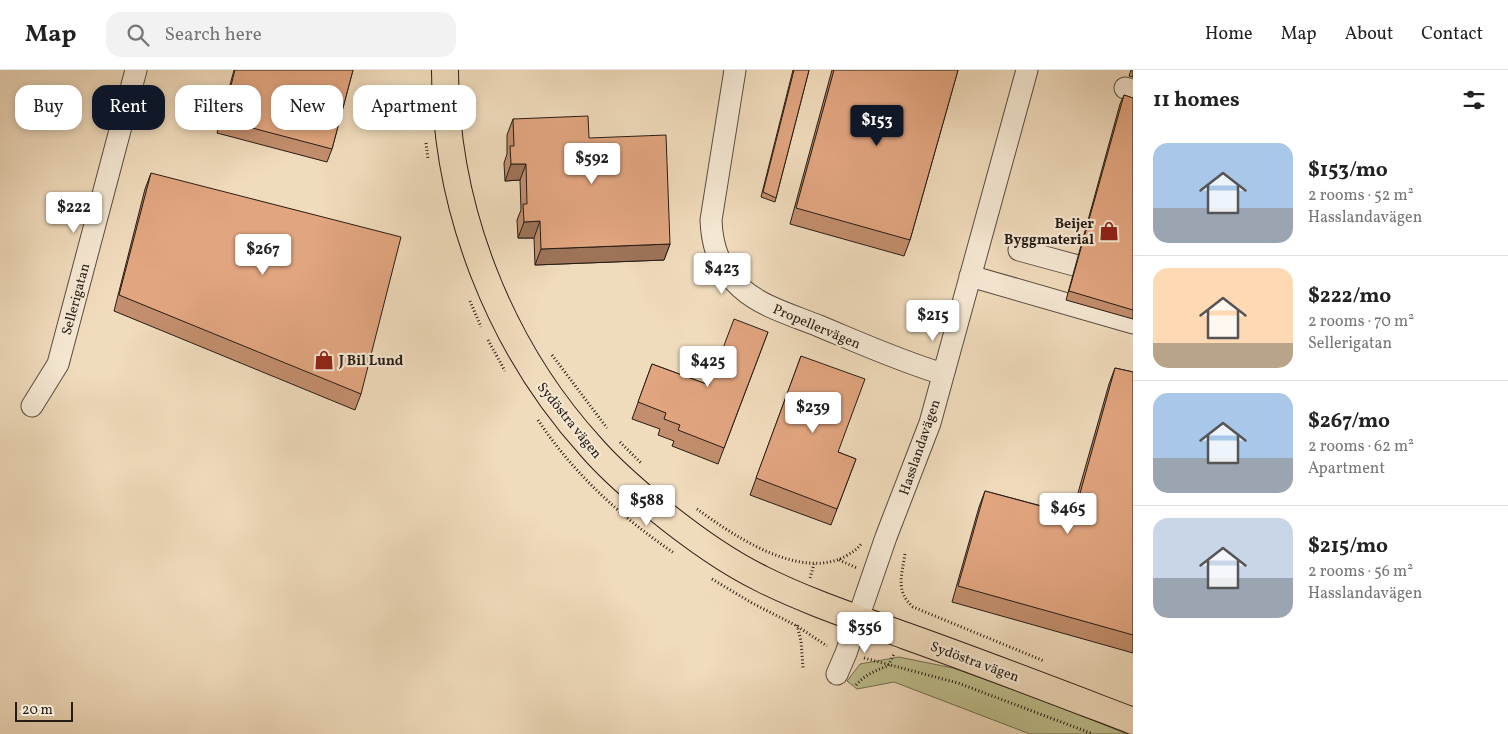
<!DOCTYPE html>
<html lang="en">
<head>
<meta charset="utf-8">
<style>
  body { margin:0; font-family:Vollkorn,serif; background:#f2f2f2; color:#222; height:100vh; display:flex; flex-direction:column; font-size:19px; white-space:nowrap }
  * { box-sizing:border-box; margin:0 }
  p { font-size:16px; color:#767676 }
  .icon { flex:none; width:28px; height:28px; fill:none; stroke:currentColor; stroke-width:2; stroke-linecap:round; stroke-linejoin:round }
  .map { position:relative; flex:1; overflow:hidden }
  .drawer { display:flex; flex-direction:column; background:#fff; width:375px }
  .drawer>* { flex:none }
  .hud { position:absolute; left:15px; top:15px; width:475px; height:45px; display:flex; gap:10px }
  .scale { position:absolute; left:15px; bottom:12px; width:58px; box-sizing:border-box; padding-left:5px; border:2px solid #271c15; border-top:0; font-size:14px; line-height:18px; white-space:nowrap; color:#271c15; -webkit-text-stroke:4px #f5e8d3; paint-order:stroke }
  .price { position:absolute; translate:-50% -42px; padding:0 11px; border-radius:5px; background:#fff; color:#222; font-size:16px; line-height:32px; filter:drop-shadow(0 1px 2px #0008) }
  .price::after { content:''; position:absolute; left:50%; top:30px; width:15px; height:11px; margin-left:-8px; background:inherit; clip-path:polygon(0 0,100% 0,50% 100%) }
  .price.on { background:#111827; color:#fff }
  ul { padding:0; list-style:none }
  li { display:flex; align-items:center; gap:15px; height:125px; padding:0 20px }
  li+li { border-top:1px solid #e0e0e0 }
  li span { display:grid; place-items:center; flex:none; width:140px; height:100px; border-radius:15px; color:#555 }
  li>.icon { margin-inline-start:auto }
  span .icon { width:60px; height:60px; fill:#fffc; stroke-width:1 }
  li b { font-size:21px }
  h2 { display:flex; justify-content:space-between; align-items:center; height:60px; padding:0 20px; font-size:21px }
  .tag { padding:0 18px; border-radius:15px; background:#fff; box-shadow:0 2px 8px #0003; font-size:18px; line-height:45px }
  .tag.on { background:#111827; color:#fff }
  header { display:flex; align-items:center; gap:30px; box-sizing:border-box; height:70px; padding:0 25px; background:#fff; border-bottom:1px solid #e0e0e0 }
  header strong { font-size:24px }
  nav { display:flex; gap:28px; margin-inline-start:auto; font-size:18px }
  .search { width:350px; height:45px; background:#f2f2f2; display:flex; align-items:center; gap:12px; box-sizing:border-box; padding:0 18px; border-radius:15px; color:#767676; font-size:19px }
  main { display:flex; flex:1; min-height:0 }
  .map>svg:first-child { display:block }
  .green { fill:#bebe8d; stroke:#726d51 }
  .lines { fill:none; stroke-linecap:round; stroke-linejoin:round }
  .minor-casing { stroke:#594c3f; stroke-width:23 }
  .major-casing { stroke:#271c15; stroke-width:28 }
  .path { stroke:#271c15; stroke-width:3; stroke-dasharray:1 2.5; stroke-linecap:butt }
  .minor { stroke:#f5e8d3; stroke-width:21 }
  .major { stroke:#f0dbbc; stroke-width:26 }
  .wall { fill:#c28e6d; stroke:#271c15 }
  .shaded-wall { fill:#9e7459; stroke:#271c15 }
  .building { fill:#e1a57f; stroke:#271c15 }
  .labels { text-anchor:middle; stroke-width:4.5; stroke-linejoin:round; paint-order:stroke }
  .poi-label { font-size:14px; font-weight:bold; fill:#271c15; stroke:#f5e8d3; text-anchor:end }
  .street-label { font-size:14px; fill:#271c15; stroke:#f5e8d3 }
</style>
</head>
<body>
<header>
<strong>Map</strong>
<div class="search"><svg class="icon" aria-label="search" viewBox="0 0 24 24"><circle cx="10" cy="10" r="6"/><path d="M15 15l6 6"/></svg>Search here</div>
<nav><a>Home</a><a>Map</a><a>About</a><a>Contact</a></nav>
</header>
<main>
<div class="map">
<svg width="1133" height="664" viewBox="0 0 1133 664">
  <rect width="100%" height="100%" fill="#f0dbbc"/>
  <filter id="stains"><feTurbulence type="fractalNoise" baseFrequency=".004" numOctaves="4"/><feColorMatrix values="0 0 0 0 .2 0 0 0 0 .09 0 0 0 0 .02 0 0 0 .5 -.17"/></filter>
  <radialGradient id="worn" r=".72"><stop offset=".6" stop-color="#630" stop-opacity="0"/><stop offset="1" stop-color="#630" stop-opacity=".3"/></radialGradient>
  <path class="green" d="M899 587 953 598 1040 629 1127 664H1030L894 612 857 619 847 611 860 594Z"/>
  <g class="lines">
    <defs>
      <path id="minor" d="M735 0 711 150C712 178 720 199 741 218 762 237 792 245 819 256 860 273 900 291 943 304
        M1125 18 1133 20
        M1019 180 1133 211
        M970 206 1133 253
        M32 336 58 294 136 0
        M837 604 846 583 886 467 930 353 1027 0"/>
      <path id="major" d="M445 0C445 137 499 276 591 377 610 399 632 418 655 437 688 464 723 490 762 509 808 532 857 548 906 566 982 593 1057 622 1133 651"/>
    </defs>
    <use href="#minor" class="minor-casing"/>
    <use href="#major" class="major-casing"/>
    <path class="path" d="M422 33 423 49
      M426 73 428 89
      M470 231 481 257
      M488 270 505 301
      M552 285 607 358
      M538 350C573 403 621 447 674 483
      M620 372 642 394
      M697 439C734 466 800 511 846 486 852 482 857 480 861 474
      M905 484C902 505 895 521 913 537L1044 591
      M839 490 857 498
      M810 508 814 494
      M712 509 752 533 797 556 827 576
      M797 555 801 571 803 598
      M864 588 958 613 1093 664
      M856 615C865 605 876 600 888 596L894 584"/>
    <use href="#minor" class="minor"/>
    <use href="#major" class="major"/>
  </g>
  <path class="wall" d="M234 0H353L332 79 327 92 217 63Z
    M793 0H809L775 132 761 127Z
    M832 0H958L910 170 904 186 790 154Z
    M1131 0H1133V7L1129 6Z
    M1124 25 1133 28V249L1066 230 1120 34Z
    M513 49 589 68 670 174 664 190 535 195 534 168H518L517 150 521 140 520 110 505 111 504 93 507 84V65Z
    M151 103 361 324 355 340 114 241 145 119Z
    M768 262 718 394 672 376 674 371 658 365 660 359 632 349 652 294 709 315Z
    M801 286 838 382 856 389 831 455 750 425Z
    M1115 298 1133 302V583L952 532 979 437 985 421 1072 444 1109 314Z"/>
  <path class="shaded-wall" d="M511 94H526L520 110 505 111Z
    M540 151 534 168H518L524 152Z
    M670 174 664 190 535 195 541 179Z"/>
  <path class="building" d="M235 0H353L332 79 222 50Z
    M794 0H809L776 128 763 122Z
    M834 0H958L910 170 796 138Z
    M1124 25 1133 28V240L1069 221Z
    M588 46 589 68 666 65 670 174 541 179 540 151 524 152 523 134H527L526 94H511L510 76H514L513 49Z
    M151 103 401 167 361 324 119 225Z
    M734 249 768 262 724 378 678 360 680 355 664 349 666 343 638 332 652 294 709 315Z
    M801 286 865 309 838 382 856 389 837 439 756 408Z
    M1115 298 1133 302V565L958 516 985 421 1074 445Z"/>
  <defs>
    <symbol id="shop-bare" viewBox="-9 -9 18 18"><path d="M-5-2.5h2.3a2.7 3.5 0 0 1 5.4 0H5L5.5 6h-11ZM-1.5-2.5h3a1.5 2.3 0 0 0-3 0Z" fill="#8f2418" stroke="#f5e8d3" stroke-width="2.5" paint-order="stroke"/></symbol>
  </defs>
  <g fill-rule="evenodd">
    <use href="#shop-bare" x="1095" y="147" width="28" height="28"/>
    <use href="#shop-bare" x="310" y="276" width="28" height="28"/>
  </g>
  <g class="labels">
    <g class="poi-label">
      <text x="1094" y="158">Beijer<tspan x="1094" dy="16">Byggmaterial</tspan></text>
      <text x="339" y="295" text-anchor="start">J Bil Lund</text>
    </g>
    <g class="street-label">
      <text transform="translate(75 229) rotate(-75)" y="5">Sellerigatan</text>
      <text transform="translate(817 256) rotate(23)" y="5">Propellervägen</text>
      <text transform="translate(570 350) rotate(51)" y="5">Sydöstra vägen</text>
      <text transform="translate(919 377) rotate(-71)" y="5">Hasslandavägen</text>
      <text transform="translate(975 591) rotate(20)" y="5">Sydöstra vägen</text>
    </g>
  </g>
  <rect width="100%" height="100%" filter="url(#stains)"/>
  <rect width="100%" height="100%" fill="url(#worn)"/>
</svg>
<div class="scale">20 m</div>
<b class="price on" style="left:877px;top:77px">$153</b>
<b class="price" style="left:592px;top:115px">$592</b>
<b class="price" style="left:74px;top:164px">$222</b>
<b class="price" style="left:263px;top:206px">$267</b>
<b class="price" style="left:722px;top:225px">$423</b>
<b class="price" style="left:933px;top:272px">$215</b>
<b class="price" style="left:708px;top:318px">$425</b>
<b class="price" style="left:813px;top:364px">$239</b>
<b class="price" style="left:647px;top:457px">$588</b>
<b class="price" style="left:1068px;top:465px">$465</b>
<b class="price" style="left:865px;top:584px">$356</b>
<div class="hud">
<a class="tag">Buy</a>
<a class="tag on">Rent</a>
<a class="tag">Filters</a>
<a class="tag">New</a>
<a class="tag">Apartment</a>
</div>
</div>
<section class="drawer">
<h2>11 homes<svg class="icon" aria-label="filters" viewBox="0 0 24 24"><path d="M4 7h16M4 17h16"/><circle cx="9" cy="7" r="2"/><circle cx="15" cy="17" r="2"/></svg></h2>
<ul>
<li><span style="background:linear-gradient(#a9c7e8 65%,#9aa5b1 0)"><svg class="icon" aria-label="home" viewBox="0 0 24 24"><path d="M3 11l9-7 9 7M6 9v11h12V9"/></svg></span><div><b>$153/mo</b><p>2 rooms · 52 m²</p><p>Hasslandavägen</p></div></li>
<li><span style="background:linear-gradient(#ffd9b3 75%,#b9a48a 0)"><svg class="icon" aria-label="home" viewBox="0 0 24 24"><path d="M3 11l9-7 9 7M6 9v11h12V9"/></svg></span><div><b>$222/mo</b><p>2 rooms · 70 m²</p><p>Sellerigatan</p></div></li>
<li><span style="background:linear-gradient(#a9c7e8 65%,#9aa5b1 0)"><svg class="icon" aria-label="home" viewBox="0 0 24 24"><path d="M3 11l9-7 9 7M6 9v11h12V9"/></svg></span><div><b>$267/mo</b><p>2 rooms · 62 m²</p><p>Apartment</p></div></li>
<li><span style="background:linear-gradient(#c9d6e8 60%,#9aa5b1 0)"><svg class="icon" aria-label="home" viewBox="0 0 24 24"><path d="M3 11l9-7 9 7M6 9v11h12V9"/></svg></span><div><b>$215/mo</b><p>2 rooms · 56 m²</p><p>Hasslandavägen</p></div></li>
</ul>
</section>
</main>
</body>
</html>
